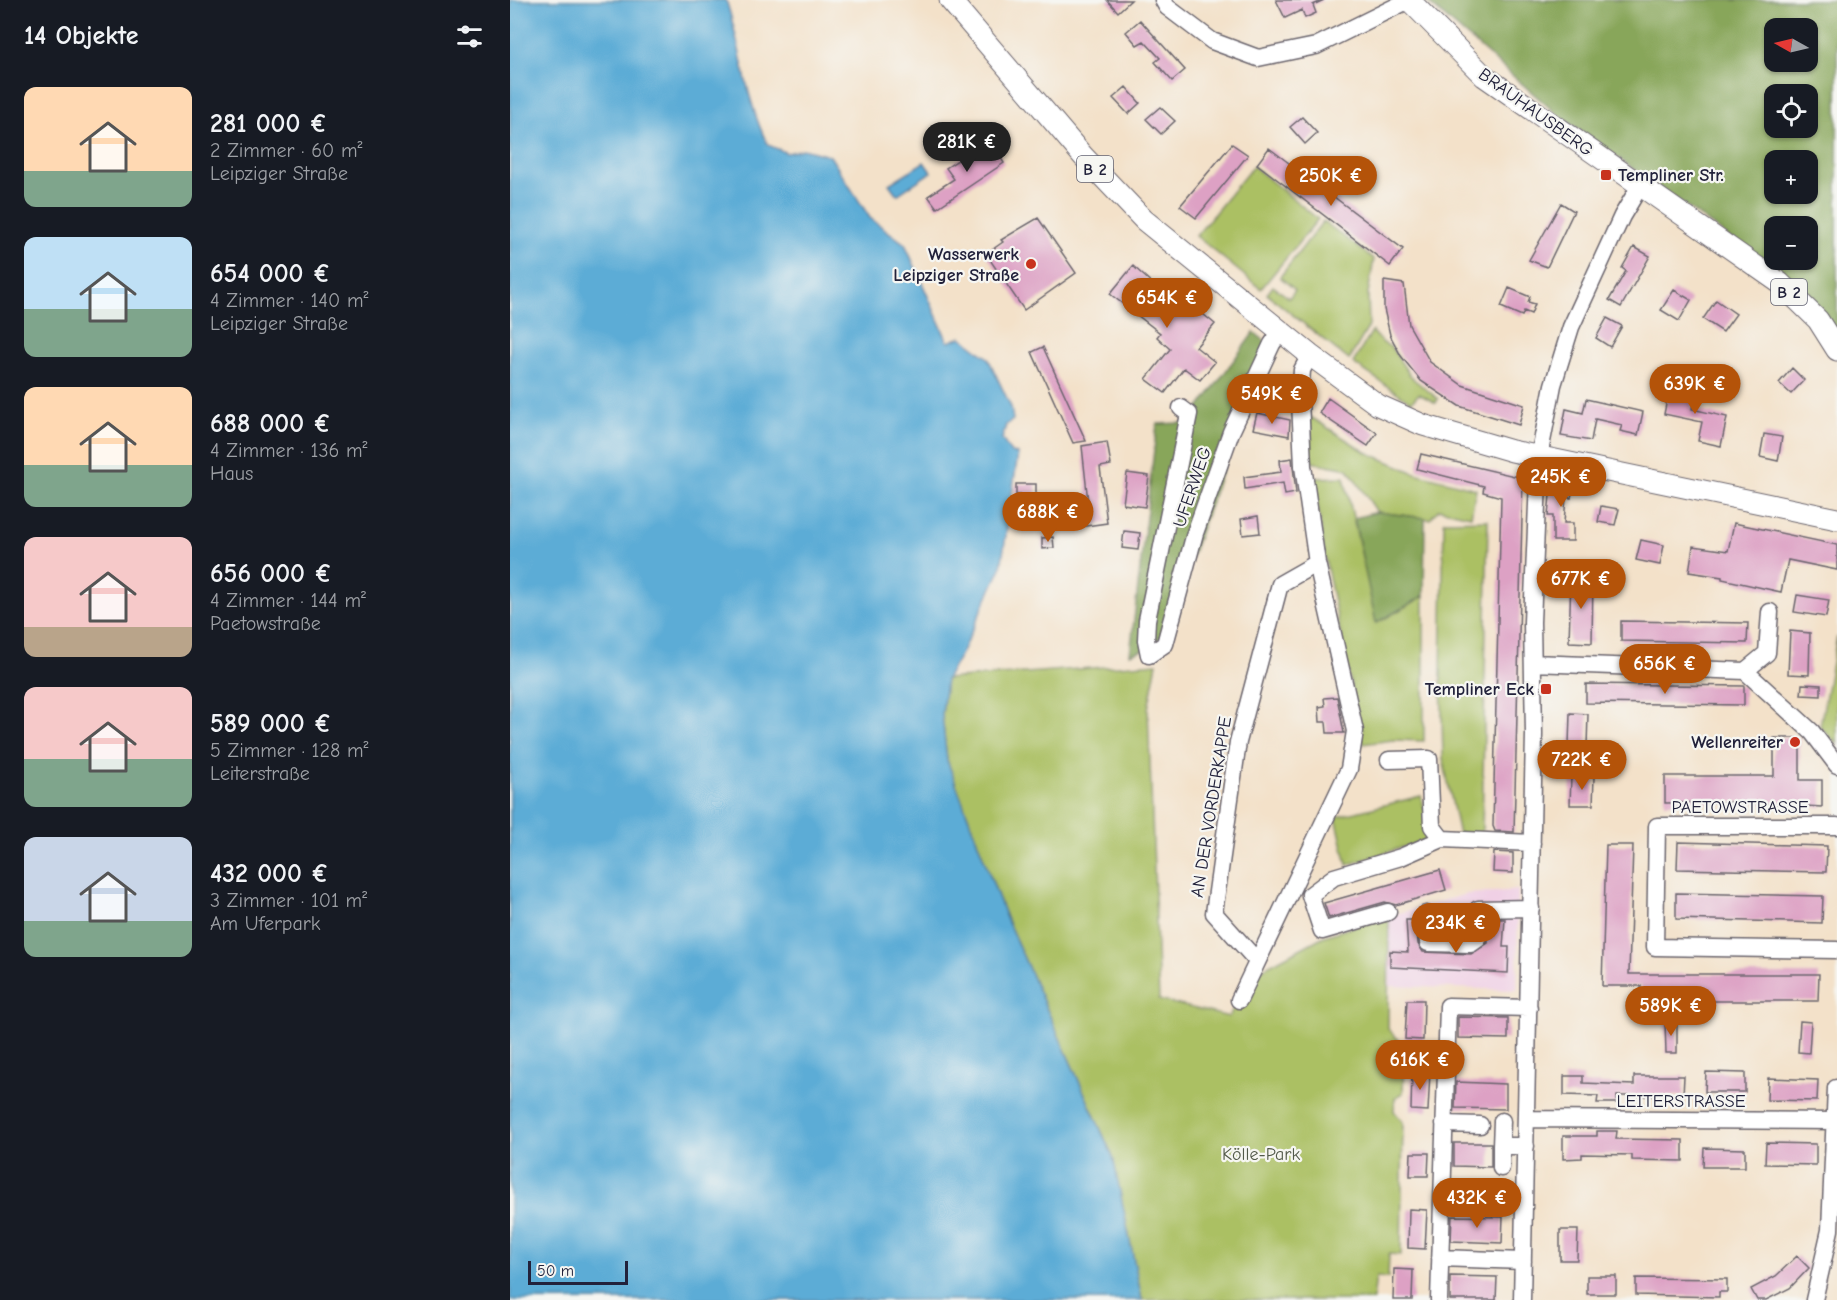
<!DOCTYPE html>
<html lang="de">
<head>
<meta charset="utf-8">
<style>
  body { margin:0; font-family:"Comic Neue",sans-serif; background:#20242c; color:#f1f3f6; height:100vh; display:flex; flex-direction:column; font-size:22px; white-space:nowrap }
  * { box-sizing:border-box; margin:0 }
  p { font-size:20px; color:#9ea1a6 }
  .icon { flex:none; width:33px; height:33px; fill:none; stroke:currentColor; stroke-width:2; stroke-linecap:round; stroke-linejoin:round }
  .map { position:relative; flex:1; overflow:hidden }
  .details { display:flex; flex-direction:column; background:#171b24; width:510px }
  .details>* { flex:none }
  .needle { width:39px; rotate:278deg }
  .buttons { position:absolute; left:1254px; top:18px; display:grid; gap:12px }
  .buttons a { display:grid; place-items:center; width:54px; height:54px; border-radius:12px; background:#171b24; box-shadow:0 2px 4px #0004; font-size:30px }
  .scale { position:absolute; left:18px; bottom:15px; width:100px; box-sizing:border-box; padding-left:6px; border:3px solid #22223b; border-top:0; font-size:16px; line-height:21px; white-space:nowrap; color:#22223b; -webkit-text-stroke:4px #f6f6f2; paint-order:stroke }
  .price { position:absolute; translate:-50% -51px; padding:0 14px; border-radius:21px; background:#b45309; color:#fff; font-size:20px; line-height:39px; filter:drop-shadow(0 2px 3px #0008) }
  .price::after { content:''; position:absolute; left:50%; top:36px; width:18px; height:14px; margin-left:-9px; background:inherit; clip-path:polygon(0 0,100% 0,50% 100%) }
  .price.selected { background:#222; color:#fff }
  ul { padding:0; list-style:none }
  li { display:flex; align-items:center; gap:18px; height:150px; padding:0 24px }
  li span { display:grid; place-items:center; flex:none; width:168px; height:120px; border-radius:12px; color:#555 }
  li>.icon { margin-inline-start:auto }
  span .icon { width:72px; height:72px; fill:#fffc; stroke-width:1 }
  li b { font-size:26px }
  h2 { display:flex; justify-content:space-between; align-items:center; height:72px; padding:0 24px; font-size:26px }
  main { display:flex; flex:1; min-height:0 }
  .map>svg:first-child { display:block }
  .built { fill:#f0d0e5 }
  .green { fill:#abc064; stroke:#667150; stroke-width:1.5 }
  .forest { fill:#88a65a; stroke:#55644a; stroke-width:1.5; fill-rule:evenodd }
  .water { fill:#5cacd6; stroke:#3f6788; stroke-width:1.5 }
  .building { fill:#dda1c4 }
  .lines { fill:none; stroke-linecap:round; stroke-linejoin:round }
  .minor-casing { stroke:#6b656d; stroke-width:19 }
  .major-casing { stroke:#6b656d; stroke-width:23 }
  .minor { stroke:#fff; stroke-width:16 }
  .major { stroke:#fff; stroke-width:21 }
  .poi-dot { fill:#c8321e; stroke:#f6f6f2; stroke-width:2 }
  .labels { text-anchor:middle; stroke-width:4.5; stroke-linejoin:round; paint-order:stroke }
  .shield { fill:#f6f6f2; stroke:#626272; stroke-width:1.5 }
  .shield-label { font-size:16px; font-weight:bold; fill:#22223b }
  .street-label { font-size:18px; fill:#22223b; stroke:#f6f6f2 }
  .poi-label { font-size:18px; font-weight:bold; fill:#22223b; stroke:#f6f6f2; text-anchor:end }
  .park-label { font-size:18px; fill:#525949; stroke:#f6f6f2 }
</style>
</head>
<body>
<main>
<section class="details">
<h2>14 Objekte<svg class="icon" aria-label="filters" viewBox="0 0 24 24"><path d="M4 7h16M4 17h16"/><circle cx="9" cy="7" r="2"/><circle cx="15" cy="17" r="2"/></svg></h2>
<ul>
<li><span style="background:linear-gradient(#ffd9b3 70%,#7fa58c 0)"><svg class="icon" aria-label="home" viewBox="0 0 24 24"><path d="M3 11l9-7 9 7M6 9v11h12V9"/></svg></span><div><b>281 000 €</b><p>2 Zimmer · 60 m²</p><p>Leipziger Straße</p></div></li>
<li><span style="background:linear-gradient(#bfe0f5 60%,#7fa58c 0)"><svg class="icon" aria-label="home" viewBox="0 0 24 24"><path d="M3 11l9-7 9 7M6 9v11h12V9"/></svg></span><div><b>654 000 €</b><p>4 Zimmer · 140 m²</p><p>Leipziger Straße</p></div></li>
<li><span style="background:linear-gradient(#ffd9b3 65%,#7fa58c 0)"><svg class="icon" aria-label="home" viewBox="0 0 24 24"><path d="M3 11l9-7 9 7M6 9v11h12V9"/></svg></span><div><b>688 000 €</b><p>4 Zimmer · 136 m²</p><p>Haus</p></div></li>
<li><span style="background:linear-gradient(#f6c9c9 75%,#b9a48a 0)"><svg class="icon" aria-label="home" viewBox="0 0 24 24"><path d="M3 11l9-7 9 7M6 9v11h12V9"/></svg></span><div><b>656 000 €</b><p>4 Zimmer · 144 m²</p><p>Paetowstraße</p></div></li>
<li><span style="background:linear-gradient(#f6c9c9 60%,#7fa58c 0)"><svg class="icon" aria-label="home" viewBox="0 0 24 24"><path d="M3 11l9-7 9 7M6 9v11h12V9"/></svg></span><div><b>589 000 €</b><p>5 Zimmer · 128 m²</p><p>Leiterstraße</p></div></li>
<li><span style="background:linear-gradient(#c9d6e8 70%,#7fa58c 0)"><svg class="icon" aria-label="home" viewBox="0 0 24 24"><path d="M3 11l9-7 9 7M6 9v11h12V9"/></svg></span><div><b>432 000 €</b><p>3 Zimmer · 101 m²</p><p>Am Uferpark</p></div></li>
</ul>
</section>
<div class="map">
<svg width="1327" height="1300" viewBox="0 0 1327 1300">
  <rect width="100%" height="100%" fill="#f6f6f2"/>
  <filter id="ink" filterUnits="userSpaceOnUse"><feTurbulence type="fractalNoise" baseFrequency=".0167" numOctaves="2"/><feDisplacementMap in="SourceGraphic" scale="12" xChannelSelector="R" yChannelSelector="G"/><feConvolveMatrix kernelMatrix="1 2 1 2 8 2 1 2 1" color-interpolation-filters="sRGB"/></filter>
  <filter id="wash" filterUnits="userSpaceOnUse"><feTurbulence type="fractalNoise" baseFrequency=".008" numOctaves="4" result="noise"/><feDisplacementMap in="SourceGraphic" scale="24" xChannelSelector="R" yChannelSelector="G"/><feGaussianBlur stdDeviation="1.35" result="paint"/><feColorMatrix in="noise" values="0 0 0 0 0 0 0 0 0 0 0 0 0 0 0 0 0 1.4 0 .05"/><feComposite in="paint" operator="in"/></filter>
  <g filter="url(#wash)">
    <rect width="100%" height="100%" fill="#f3e1c9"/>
    <path class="built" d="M1008 890 1007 990 880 986 879 916 957 894Z"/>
    <path class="green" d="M743 166 808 219 751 289 686 236Z
      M813 221 864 259 858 293 859 326 839 360 757 294 763 286 779 298 785 290 770 277Z
      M862 331 873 343 881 347 901 377 928 399 926 403 909 394 901 402 843 363Z
      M799 416 856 452 905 473 966 489 961 516 929 509 920 519 867 512 838 469 801 462Z
      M834 477 867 623 914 596V741L883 740 853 744 815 558 804 478Z
      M978 520 972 835H949L933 759 931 674 934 521Z
      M1327 637V744L1310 726Z
      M647 663 638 709 649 1000 719 1017 739 976 814 936 879 916 878 1029 894 1045 893 1093 885 1098 884 1111 893 1122 891 1255 879 1254 878 1278 866 1277 863 1300H632L603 1157 496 918 437 760 432 715 436 679Z
      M911 796 922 838 837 865 826 817Z"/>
    <path class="forest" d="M915 0H1327V332L1298 294 1048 115ZM1264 28H1298V62H1264ZM1264 94H1298V128H1264ZM1264 160H1298V194H1264ZM1264 226H1298V260H1264Z
      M744 332 757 343 654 635 632 650 620 654 647 424 671 423 682 418Z
      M867 512 915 518 914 596 866 623 844 518Z"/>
    <path class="water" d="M0 0H216C232 48 235 100 258 145L277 153 293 149 320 156 360 218 395 244 438 342 451 337 478 358 501 407 503 420 496 425 492 439 501 453 508 454 491 568 451 654 436 679 432 715 437 760 496 918 603 1157 632 1300H0Z
      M414 162 421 172 387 195 379 184Z"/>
    <g id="blocks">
      <path class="building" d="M597 0H621L608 12Z
        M766 0H814L803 5 806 13 795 18 792 10 775 18Z
        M630 20 675 70 662 81 645 62 650 58 634 41 627 45 616 32Z
        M616 87 630 103 618 114 603 98Z
        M650 107 665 121 651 134 636 119Z
        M792 117 807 133 795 144 780 127Z
        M475 142 482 153 486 150 494 163 427 208 418 196 444 179 436 168Z
        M722 144 738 155 686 218 670 206Z
        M759 148 893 249 880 266 747 164Z
        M1051 203 1064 211 1037 267 1019 260Z
        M528 218 566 273 514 310 476 254 493 242 491 240Z
        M1124 247 1140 256 1111 307 1099 300 1116 271 1112 268Z
        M623 266 675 313 682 305 705 324 686 347 705 362 690 380 674 368 655 393 636 379 660 349 647 337 650 333 600 294Z
        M874 281 894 284 899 325 920 362 952 385 1014 405 1009 425 949 406 911 381 891 356 880 335 874 309Z
        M999 288 1020 297 1018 302 1025 304 1021 314 1014 311 1012 316 991 307Z
        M1164 290 1181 300 1169 321 1151 310Z
        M1206 300 1226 314 1213 332 1193 319Z
        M1097 318 1112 326 1100 347 1086 338Z
        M533 347 576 441 563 443 522 352Z
        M1282 368 1294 380 1281 394 1269 383Z
        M1160 385 1185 390 1182 409 1217 417 1211 446 1188 441 1192 422 1154 414Z
        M818 398 867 433 858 446 809 413Z
        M1076 399 1133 412 1128 435 1110 431 1112 425 1085 419 1081 441 1051 436 1056 409 1073 413Z
        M747 413 780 420 779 436 743 429Z
        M1254 434 1272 437 1268 461 1250 457Z
        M597 442 601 465 590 467 597 523 562 528 560 513 579 511 572 446Z
        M911 454 1013 478 1004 832 985 831 983 826 991 497 973 492 974 486 907 469Z
        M782 458 786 493 775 495 773 483 735 489 734 477 771 472 770 460Z
        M617 473 639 476 635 507 613 504Z
        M1042 475 1065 479 1061 498 1056 497 1054 523H1063V541H1043V516H1038Z
        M506 484H526V495H506Z
        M1091 506 1109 509 1105 525 1088 522Z
        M748 516 750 533 733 535 731 519Z
        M1224 523 1327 545V570L1278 560 1271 592 1212 579V577L1179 572 1183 546 1218 551Z
        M614 531 630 533 628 550 612 548Z
        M543 537 544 548 532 549V538Z
        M1131 540 1154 545 1150 565 1126 560Z
        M1061 577 1083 578 1082 643 1059 642Z
        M1287 595 1319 600 1316 617 1284 612Z
        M1111 621 1238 623 1237 643 1111 641Z
        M1280 631 1300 633 1299 675 1278 674Z
        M1076 684 1234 686V705L1076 703Z
        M1292 684 1311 685V696L1291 695Z
        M827 697 834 733H817L816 722H810L809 707 815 706 814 698Z
        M1060 713 1078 714 1077 746 1059 745Z
        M1264 738H1290V780H1312V807L1226 802 1155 803V776H1264Z
        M1061 776 1084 777 1083 805H1060Z
        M1168 842 1317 846 1316 872 1167 869Z
        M1096 845H1123L1119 974H1309L1308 1001H1131V986H1092Z
        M984 852 1003 853V873L983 872Z
        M930 870 936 890 886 905 875 902 819 918 814 903Z
        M1166 893 1313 896 1312 923 1166 919Z
        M978 919H995L993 947H999L998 973 880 967V951L898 952 896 920H906L908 944 913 952 961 954 978 943Z
        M897 1000H914L913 1040 895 1039Z
        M948 1017 998 1018V1039L948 1038Z
        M1290 1021 1301 1022 1299 1053 1288 1052Z
        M1155 1022H1167V1053H1156Z
        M902 1071 920 1072 918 1111 901 1110Z
        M1196 1072 1235 1073V1092H1195Z
        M1054 1076H1073V1083L1124 1085V1076H1174L1173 1096H1107V1103H1087L1088 1096 1054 1095Z
        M1258 1078 1308 1080 1307 1101 1257 1100Z
        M946 1082 996 1084V1109L945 1108Z
        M1087 1131H1107L1106 1139 1173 1140V1161L1122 1160V1155L1072 1154V1158L1053 1159V1136H1087Z
        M944 1143H981V1167L944 1166Z
        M1256 1143 1306 1144V1165L1255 1164Z
        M1194 1148 1235 1149V1167H1193Z
        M901 1153H919L918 1176H900Z
        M899 1209 917 1210 915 1249 898 1248Z
        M942 1216 993 1217 992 1243 941 1241Z
        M1050 1230H1068L1067 1260H1050Z
        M1287 1256 1299 1268 1280 1288 1256 1300H1247L1241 1289 1266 1276Z
        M884 1269 903 1270 902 1300H883Z
        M940 1276 987 1277 986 1300H940Z
        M1077 1276H1106V1294H1077Z
        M1126 1278 1217 1279V1292H1209V1297L1126 1295Z"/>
    </g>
  </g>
  <g filter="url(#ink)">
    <use href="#blocks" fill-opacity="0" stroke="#6b656d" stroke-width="1.5"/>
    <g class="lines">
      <defs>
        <path id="minor" d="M653 0 657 7 702 41 748 58 806 46 899 0
          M671 408 679 414 637 620 636 640 639 655 655 644 685 533 721 432 762 344 771 331
          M1023 663 1235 671 1302 732 1327 765
          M1235 671 1257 653 1260 612
          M879 760 919 759 922 826 932 839
          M1327 826H1147L1145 947 1327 950
          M878 912 812 931 800 895 824 877 891 857 932 839 1022 843
          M916 914 918 943 961 944 968 939V909L1021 908
          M746 960 704 913 728 742 770 584 807 563
          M729 1000 839 769 845 731 807 563 793 466 790 400 792 370 800 355
          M1016 1119 1325 1121
          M934 1124 970 1125
          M991 1146 992 1121
          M991 1168V1146H1016
          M930 1258 1013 1261
          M929 1300 938 1006 1019 1008
          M1012 1300 1024 734 1022 622 1029 457 1043 385 1061 327 1112 216 1130 186
          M1304 1300 1320 1230 1326 1088"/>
        <path id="major" d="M440 0 573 156 634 220 800 355 868 405 913 425 1002 451 1327 519
          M899 0 974 76 1270 283 1308 320 1327 350"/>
      </defs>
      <use href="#minor" class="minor-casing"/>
      <use href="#major" class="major-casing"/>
      <use href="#minor" class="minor"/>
      <use href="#major" class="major"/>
    </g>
  </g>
  <g class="poi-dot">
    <rect x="1090" y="169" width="12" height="12" rx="3"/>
    <circle cx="521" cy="264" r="6"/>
    <rect x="1030" y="683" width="12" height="12" rx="3"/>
    <circle cx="1285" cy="742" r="6"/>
  </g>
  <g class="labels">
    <g class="shield">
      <rect x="567" y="156" width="36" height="26" rx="4.5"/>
      <rect x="1261" y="279" width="36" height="26" rx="4.5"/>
    </g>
    <g class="shield-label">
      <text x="585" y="175">B 2</text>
      <text x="1279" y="298">B 2</text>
    </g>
    <g class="street-label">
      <text transform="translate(1026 112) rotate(36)" y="6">BRAUHAUSBERG</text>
      <text transform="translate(682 487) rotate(-71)" y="6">UFERWEG</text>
      <text transform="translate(701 807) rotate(-81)" y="6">AN DER VORDERKAPPE</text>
      <text x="1230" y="813">PAETOWSTRASSE</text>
      <text x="1171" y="1107">LEITERSTRASSE</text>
    </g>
    <g class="poi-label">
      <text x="1108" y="181" text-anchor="start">Templiner Str.</text>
      <text x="509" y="260">Wasserwerk<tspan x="509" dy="21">Leipziger Straße</tspan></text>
      <text x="1024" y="695">Templiner Eck</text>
      <text x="1273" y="748">Wellenreiter</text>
    </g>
    <g class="park-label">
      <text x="751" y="1160">Kölle-Park</text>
    </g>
  </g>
</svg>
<div class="buttons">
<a><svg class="needle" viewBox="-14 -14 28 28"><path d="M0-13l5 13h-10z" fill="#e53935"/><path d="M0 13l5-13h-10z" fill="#9ea1a6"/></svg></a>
<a><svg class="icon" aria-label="locate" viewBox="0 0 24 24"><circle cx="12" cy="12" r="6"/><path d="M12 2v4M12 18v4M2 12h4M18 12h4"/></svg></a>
<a>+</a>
<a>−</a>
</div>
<div class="scale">50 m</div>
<b class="price selected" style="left:457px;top:173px">281K €</b>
<b class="price" style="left:821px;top:207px">250K €</b>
<b class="price" style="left:657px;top:329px">654K €</b>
<b class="price" style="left:1185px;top:415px">639K €</b>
<b class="price" style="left:762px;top:425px">549K €</b>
<b class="price" style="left:1051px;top:508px">245K €</b>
<b class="price" style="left:538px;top:543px">688K €</b>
<b class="price" style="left:1071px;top:610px">677K €</b>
<b class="price" style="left:1155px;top:695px">656K €</b>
<b class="price" style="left:1072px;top:791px">722K €</b>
<b class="price" style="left:946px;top:954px">234K €</b>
<b class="price" style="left:1161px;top:1037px">589K €</b>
<b class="price" style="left:910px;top:1091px">616K €</b>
<b class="price" style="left:967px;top:1229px">432K €</b>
</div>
</main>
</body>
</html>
